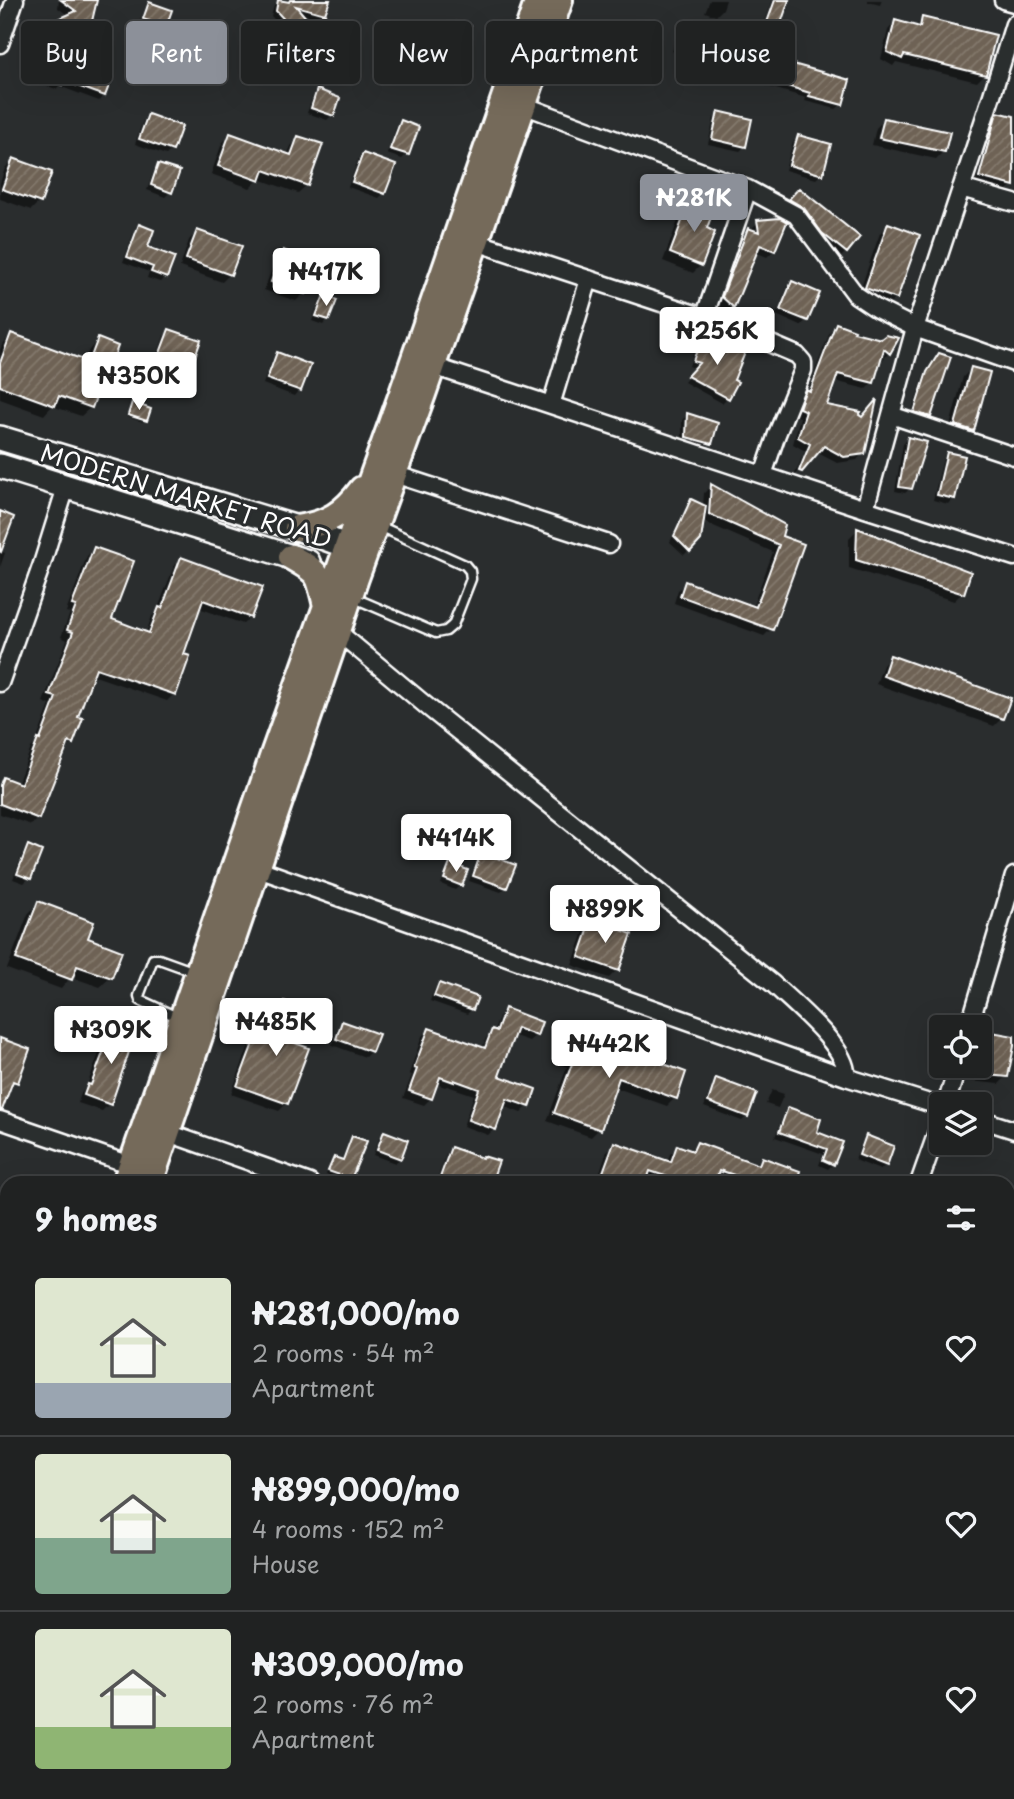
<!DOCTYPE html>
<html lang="en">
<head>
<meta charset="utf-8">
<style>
  body { margin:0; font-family:"Playpen Sans",sans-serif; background:#2d2f2f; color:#f1f3f6; height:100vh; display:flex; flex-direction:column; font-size:26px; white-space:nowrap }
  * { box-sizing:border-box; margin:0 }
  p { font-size:23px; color:#a2a4a5 }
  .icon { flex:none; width:38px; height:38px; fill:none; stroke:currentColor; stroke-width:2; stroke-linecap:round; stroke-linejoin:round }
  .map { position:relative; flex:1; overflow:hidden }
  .side { position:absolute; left:0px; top:1176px; width:1015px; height:623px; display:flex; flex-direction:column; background:#202222; border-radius:21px 21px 0 0; box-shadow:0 7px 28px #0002,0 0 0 2px #3d3f40 }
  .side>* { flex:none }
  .top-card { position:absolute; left:21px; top:21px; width:973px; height:63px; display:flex; gap:14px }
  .controls { position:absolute; left:929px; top:1015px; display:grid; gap:14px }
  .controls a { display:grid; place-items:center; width:63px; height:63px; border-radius:7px; background:#202222; box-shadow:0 7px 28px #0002,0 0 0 2px #3d3f40; font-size:35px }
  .price { position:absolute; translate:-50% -60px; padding:0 16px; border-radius:7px; background:#fff; color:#222; font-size:23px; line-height:46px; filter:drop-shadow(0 2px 4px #0008) }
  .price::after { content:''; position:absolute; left:50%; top:42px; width:21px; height:16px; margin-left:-10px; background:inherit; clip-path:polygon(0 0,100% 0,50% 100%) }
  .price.current { background:#8c9099; color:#fff }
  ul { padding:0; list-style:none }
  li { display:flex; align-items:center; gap:21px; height:175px; padding:0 35px }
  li+li { border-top:2px solid #3d3f40 }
  li span { display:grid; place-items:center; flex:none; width:196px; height:140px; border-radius:7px; color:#555 }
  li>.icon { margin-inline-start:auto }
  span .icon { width:84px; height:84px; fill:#fffc; stroke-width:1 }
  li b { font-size:30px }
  h2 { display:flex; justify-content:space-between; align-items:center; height:84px; padding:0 35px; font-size:30px }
  .pill { padding:0 24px; border-radius:7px; background:#202222; box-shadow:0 7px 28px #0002,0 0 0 2px #3d3f40; font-size:24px; line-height:63px }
  .pill.current { background:#8c9099; color:#fff }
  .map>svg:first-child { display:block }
  .shadow { fill:#0007 }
  .building { fill:url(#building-hatch); stroke:#fff; stroke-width:2 }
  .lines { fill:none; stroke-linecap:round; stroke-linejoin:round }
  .lane-casing { stroke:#fff; stroke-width:13 }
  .street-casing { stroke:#fff; stroke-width:21 }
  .secondary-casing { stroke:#fff; stroke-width:28 }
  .primary-casing { stroke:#fff; stroke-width:30 }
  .lane { stroke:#2a2d2e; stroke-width:8 }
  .street { stroke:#2a2d2e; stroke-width:16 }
  .secondary { stroke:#2a2d2e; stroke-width:23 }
  .primary { stroke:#746a5a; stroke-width:24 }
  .labels { text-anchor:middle; stroke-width:6; stroke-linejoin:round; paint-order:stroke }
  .street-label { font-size:24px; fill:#fff; stroke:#2a2d2e }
</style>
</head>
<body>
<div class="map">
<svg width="1014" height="1799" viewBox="0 0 1014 1799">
  <defs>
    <pattern id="building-hatch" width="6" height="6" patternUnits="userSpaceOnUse" patternTransform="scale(1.75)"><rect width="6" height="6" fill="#6e6254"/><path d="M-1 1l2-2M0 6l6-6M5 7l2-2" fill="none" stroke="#847a6e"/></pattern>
  </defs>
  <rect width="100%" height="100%" fill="#2a2d2e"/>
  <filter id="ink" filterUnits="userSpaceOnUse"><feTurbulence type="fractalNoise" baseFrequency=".0143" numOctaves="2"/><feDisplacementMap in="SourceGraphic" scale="14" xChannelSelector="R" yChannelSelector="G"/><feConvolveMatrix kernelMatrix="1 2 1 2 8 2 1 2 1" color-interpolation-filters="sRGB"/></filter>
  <g filter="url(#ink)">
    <path class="shadow" d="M59 0H95L86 38 80 44 52 37 51 28 57 21 69 16 58 8Z
      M291 0H328L324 13 319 18 300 13 318 45 305 55 292 40 293 39 271 16 274 6 279 1 290 4Z
      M710 0H726L723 9 716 16 705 12Z
      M773 0H787L777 28 772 33 762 30Z
      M868 0H882L880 5 868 2Z
      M150 4 165 26 160 31 139 24 145 9Z
      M923 19 985 74 977 82 896 62 893 66 881 59 888 30 895 22 915 27Z
      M457 24 462 48 457 53 446 49 452 29Z
      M691 24 748 53 842 104 836 109 805 101 806 98 707 68 708 66 672 51 679 37Z
      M43 50 104 95 99 101 59 86 56 89 29 80 38 55Z
      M318 91 332 115 327 120 307 113 313 96Z
      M719 113 745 146 740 151 708 144 714 118Z
      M998 114 1014 118V177L1012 185 1004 193 972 185 990 122Z
      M148 116 171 150 166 155 135 144 143 121Z
      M884 120 944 151 936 159 872 145 876 128Z
      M402 122 407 154 402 159 387 154 396 127Z
      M230 135 287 155 291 146 299 138 307 185 298 193 259 179 250 188 211 174 222 143Z
      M798 137 821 174 816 179 785 170 793 142Z
      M363 155 384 193 379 198 348 187 358 160Z
      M13 160 39 202 31 210 0 199V183L5 168Z
      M159 166 170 192 165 197 147 190 154 171Z
      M799 190 846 252 838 260 783 208Z
      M690 202 705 229 701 265 693 273 663 261 682 210Z
      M758 222 774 250 767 257 755 252 732 307 726 314 716 305 742 237 749 230 751 231V229Z
      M888 225 896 298 888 306 858 296 880 233Z
      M139 227 145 248 165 277 160 282 147 278 149 272 123 262 134 232Z
      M197 232 230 274 222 282 180 267 189 240Z
      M283 252 304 293 296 301 264 290 275 261Z
      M792 283 818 294 806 320 801 326 776 315 787 288Z
      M324 297 328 319 323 325 312 321 319 302Z
      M836 325 852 333 882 341 896 339 889 353 882 360 880 357 873 382 866 389 834 381 824 406 863 453 857 460 837 463 816 452 793 478 805 451 793 444 800 417 793 415 800 398 807 391 830 332Z
      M169 331 191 364 186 369 156 358 164 336Z
      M11 335 84 362 89 350 98 340 106 375 100 381 91 407 81 416 52 406 44 415 0 399V350L2 345Z
      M701 341 729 351 733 347 732 380 727 398 722 403 684 382 696 369 689 366 696 346Z
      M277 355 308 366 299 390 294 396 263 384 272 360Z
      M934 360 930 416 925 421 910 417 923 379Z
      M971 369 987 373 972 431 964 439 948 433 963 377Z
      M133 404 145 420 143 422 127 417Z
      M687 415 710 443 705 448 682 441V420Z
      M908 439 911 488 905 493 895 491 903 444Z
      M948 454 953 498 948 504 933 500 943 459Z
      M711 486 780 537 771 629 764 636 674 603 678 590 686 583 752 608 773 552 702 521 699 540 684 555 670 542 687 506 692 501 703 506 704 493Z
      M0 513V551L5 553 0 567Z
      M857 530 962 593 954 601 849 568V538Z
      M94 549 110 620 146 633 152 616 157 611 174 566 181 559 250 617 243 624 199 608 182 655 174 694 167 701 92 675 76 718 72 743 64 751 38 818 31 825 0 814V782L3 779 17 784 31 748 35 744 50 705 43 702 67 640 61 637 70 613 66 612 87 556Z
      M891 657 1002 718 994 726 876 684 883 665Z
      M28 848 29 878 24 883 13 879 23 853Z
      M482 854 506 887 501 892 469 881 477 859Z
      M451 865 460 885 455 890 441 884 446 870Z
      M38 903 86 939 111 977 100 987 71 977 61 989 7 969 28 914Z
      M593 921 630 935 617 970 609 978 572 965 585 929Z
      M439 985 472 1009 467 1014 430 1001 434 990Z
      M284 1003 289 1043 287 1103 279 1111 231 1094 251 1040 258 1032 268 1036 277 1011Z
      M505 1010 536 1035 529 1041 512 1035 497 1077 528 1106 521 1113 503 1106 494 1129 488 1135 463 1126 474 1095 447 1086 445 1087 436 1084 431 1098 424 1105 403 1098 412 1075 409 1074 422 1036 429 1030 482 1048 486 1038 494 1031 499 1017Z
      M343 1023 376 1035 370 1052 365 1057 332 1045 338 1028Z
      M114 1028 109 1104 102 1111 78 1103 81 1093 86 1088 106 1035Z
      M986 1033 1007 1076 999 1084 970 1081 973 1066H980V1039Z
      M576 1036 675 1098 667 1106 614 1087 599 1129 591 1137 547 1121 567 1067 561 1064 568 1045Z
      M717 1080 747 1116 742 1121 704 1107 712 1086Z
      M772 1090 784 1094 778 1108 766 1104Z
      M789 1109 814 1133 840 1143 833 1164 828 1169 819 1165 823 1154 775 1137 784 1114Z
      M384 1133 400 1158 395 1163 373 1155 379 1139Z
      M867 1137 886 1165 880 1170 855 1160 862 1142Z
      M352 1138 349 1178 346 1182 326 1175 330 1162 334 1159 341 1161 349 1142Z
      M615 1144 667 1162 670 1154 678 1147 690 1151 697 1144 756 1166 762 1159 794 1183H725L714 1179 713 1183H596L607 1151Z
      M451 1149 489 1183H436L446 1154Z
      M522 1179 533 1183H518Z
      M1014 1283V1392L1008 1390V1296Z
      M1014 1508V1543L1008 1542Z
      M1008 1560 1014 1561V1634L1008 1631Z
      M1008 1646 1013 1647 1008 1666Z
      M7 1765V1778L3 1776Z
      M7 1780V1792H31L29 1799 2 1798Z
      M105 1792H127L125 1799H102Z
      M193 1792H226L224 1799H190Z
      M400 1792H501L510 1795 508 1799H418Z
      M565 1792H595L592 1799H563Z
      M614 1792H661L659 1799H611Z
      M725 1792H799L808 1794 807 1799H723Z
      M851 1792H970L968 1799H873Z"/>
    <path class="building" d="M61 0H97L88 38 57 31 56 20 76 11Z
      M278 0 289 2 290 0H330L325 14 296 6 325 40 311 52 296 34 297 33 276 11Z
      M775 0H789L779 29 766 25Z
      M149 2 172 10 166 27 143 19Z
      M922 17 996 35 986 75 904 55 902 59 887 52 895 20 920 27Z
      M457 22 471 26 464 48 449 44Z
      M691 22 725 37 752 46 750 52 850 80 843 105 809 96 810 93 711 63V60L676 45 683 30Z
      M43 48 113 75 105 96 64 81 62 85 33 75Z
      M317 89 340 98 334 116 311 108Z
      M718 111 752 119 746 147 712 139Z
      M997 112 1014 116V186L979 177Z
      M148 114 182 126 173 151 139 139Z
      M884 118 950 132 945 152 879 138Z
      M401 120 419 127 409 155 390 149Z
      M230 133 291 155 298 136 323 144 308 186 264 170 260 181 218 166Z
      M798 135 831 144 823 175 789 165Z
      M363 153 396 165 385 194 352 182Z
      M13 158 52 172 41 203 2 189Z
      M158 164 180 171 172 193 151 185Z
      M799 188 860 237 847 253 822 233 804 208 789 199Z
      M690 200 714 209 707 228 715 232 702 266 670 253Z
      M780 218 787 222 775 251 760 245 734 308 722 297 748 228 759 232 757 220Z
      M888 223 920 235 897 299 865 288Z
      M139 224 154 230 148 247 175 257 167 278 151 272 153 267 127 257Z
      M197 230 242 246 231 275 186 259Z
      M283 250 317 263 305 294 271 282Z
      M792 281 820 293 808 321 780 310Z
      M324 295 337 300 329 320 316 316Z
      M836 323 855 330 854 332 881 339 886 335 899 338 890 354 884 349 874 383 838 374 827 405 861 412 859 415 862 417 877 399 865 454 844 457 824 446 802 472 799 471 810 444 798 437 806 411 799 408 806 389 810 391Z
      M169 329 201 340 192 365 160 353Z
      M11 333 89 362 98 338 118 346 107 376 104 375 92 408 59 396 55 406 0 386V363Z
      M701 339 731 350 733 345 746 350 734 380 738 382 729 399 687 376 699 363 693 361Z
      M277 352 311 365 301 391 267 379Z
      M939 353 951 357 931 417 914 412 927 372Z
      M971 367 990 372 974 431 955 425Z
      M132 402 151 409 147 421 128 415Z
      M687 413 718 423 712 444 686 437Z
      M908 437 927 442 912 489 899 487Z
      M947 452 965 456 955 499 937 495Z
      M711 484 785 525 782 536 804 544 773 630 680 596 685 581 756 607 779 545 709 514Z
      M691 499 706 506 701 540 690 552 674 536Z
      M0 511 14 517 1 552 0 551Z
      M857 528 971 572 964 594 856 560Z
      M94 547 134 561 112 619 149 633 159 607 162 608 181 557 263 587 251 618 203 600 184 654 190 656 176 695 96 668 78 717 83 718 73 744 69 742 39 819 0 804V785L3 777 21 784 38 739 40 740 56 697 49 695 73 632 67 630 76 606 72 605Z
      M890 655 1011 698 1003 719 883 676Z
      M28 845 42 851 31 879 17 874Z
      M481 852 516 865 507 888 473 876Z
      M450 863 468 870 462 886 444 879Z
      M38 901 94 922 88 938 122 951 112 978 77 966 72 980 16 959Z
      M592 919 632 934 619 971 579 957Z
      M439 983 478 997 473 1010 434 996Z
      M284 1001 304 1008 292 1042 309 1048 288 1104 237 1086 258 1030 272 1035Z
      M505 1008 542 1022 537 1036 517 1028 499 1076 536 1089 530 1107 507 1099 496 1130 468 1120 479 1089 454 1080V1082L440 1077 432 1099 409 1091 417 1069 414 1068 429 1028 485 1048 492 1029 497 1031Z
      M342 1021 379 1034 372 1052 336 1039Z
      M113 1026 135 1034 111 1105 84 1095 88 1084 91 1085Z
      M986 1031 1014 1036V1046L1008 1077 977 1074 979 1066H980Z
      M575 1034 644 1059 645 1057 686 1072 677 1099 619 1078 601 1130 554 1113 574 1058 568 1056Z
      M0 1038 30 1049 18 1083 13 1081 2 1110H0Z
      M716 1078 757 1093 748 1117 708 1102Z
      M788 1107 821 1119 817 1132 843 1142 834 1165 823 1160 827 1149 779 1132Z
      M384 1131 408 1140 401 1159 377 1150Z
      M866 1135 894 1146 887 1166 859 1155Z
      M352 1136 367 1141 351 1179 328 1171 334 1157 343 1160Z
      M614 1142 671 1162 677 1145 693 1151 697 1142 759 1165 762 1157 800 1171 796 1183H758L722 1171V1172L719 1171 715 1183H676L677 1180 650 1171 646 1183H599Z
      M451 1147 482 1158 483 1156 499 1161 491 1183H438Z"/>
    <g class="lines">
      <defs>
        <path id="lane" d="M352 597 436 633 446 631 453 625 471 579 470 571 465 565 379 526
          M179 1018 140 1000 139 996 153 959H159L195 972"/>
        <path id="street" d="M1003 0 1014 3
          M0 44 15 0
          M523 105 748 189 796 215 856 295 877 309 915 328 1014 363
          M961 188 1014 203
          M476 242 722 323 797 355 803 362V370L777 434 763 475
          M704 318 748 189
          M433 366 865 509 1014 557
          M551 405 589 279
          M891 415 1014 456
          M394 474 609 544
          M865 509 915 328 992 95 1014 24
          M338 632 429 708 773 984C794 1004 850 1049 846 1077
          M0 683 42 564 66 487
          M250 866 846 1077 942 1107
          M969 1027 1014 876
          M946 1104 958 1066
          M980 1119 1014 1130
          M0 1120 131 1165
          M168 1133 310 1183
          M919 1183 942 1118
          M1008 1434 1014 1437
          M1008 1742 1014 1744
          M708 1799 710 1792"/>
        <path id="secondary" d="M0 438 297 528 363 552
          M0 466 308 562
          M0 1685 7 1687
          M309 1792 329 1799"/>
        <path id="primary" d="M297 528C328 524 344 513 362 489
          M291 557C321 574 318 573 326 606
          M125 1183 274 752 401 396 538 0
          M150 1183 356 578 423 394 560 0
          M0 1558 7 1540
          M0 1615 7 1595
          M0 1704 7 1702"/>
      </defs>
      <use href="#lane" class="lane-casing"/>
      <use href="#street" class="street-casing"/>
      <use href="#secondary" class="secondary-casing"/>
      <use href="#primary" class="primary-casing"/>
      <use href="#lane" class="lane"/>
      <use href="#street" class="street"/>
      <use href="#secondary" class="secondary"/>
      <use href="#primary" class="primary"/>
    </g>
  </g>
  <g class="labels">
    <g class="street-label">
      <text transform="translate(186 497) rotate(17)" y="8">MODERN MARKET ROAD</text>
    </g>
  </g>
</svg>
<div class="controls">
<a><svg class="icon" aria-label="locate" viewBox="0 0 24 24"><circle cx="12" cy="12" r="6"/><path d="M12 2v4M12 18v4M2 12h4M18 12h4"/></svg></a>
<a><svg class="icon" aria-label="layers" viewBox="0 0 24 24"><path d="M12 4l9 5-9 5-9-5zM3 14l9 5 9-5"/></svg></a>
</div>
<b class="price current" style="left:694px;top:234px">₦281K</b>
<b class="price" style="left:326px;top:308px">₦417K</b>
<b class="price" style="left:717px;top:367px">₦256K</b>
<b class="price" style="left:139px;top:412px">₦350K</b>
<b class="price" style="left:456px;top:874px">₦414K</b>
<b class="price" style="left:605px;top:945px">₦899K</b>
<b class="price" style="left:276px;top:1058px">₦485K</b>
<b class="price" style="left:111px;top:1066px">₦309K</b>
<b class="price" style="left:609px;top:1080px">₦442K</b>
<div class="top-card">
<a class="pill">Buy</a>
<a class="pill current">Rent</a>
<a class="pill">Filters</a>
<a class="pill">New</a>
<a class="pill">Apartment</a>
<a class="pill">House</a>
</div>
<section class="side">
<h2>9 homes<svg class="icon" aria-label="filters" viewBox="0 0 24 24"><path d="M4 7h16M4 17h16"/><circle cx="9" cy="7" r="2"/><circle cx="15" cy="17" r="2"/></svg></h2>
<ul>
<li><span style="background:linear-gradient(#dfe7d0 75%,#9aa5b1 0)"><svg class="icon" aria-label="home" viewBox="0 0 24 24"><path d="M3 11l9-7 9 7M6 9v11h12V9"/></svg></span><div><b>₦281,000/mo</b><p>2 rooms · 54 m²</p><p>Apartment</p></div><svg class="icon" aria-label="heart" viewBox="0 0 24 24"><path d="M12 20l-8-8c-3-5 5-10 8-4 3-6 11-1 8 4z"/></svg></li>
<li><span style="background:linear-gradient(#dfe7d0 60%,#7fa58c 0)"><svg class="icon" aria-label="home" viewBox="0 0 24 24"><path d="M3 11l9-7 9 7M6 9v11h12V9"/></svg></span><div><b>₦899,000/mo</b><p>4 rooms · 152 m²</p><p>House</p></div><svg class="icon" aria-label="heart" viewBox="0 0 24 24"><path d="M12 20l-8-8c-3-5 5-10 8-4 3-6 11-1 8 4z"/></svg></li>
<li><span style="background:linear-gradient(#dfe7d0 70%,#8fb573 0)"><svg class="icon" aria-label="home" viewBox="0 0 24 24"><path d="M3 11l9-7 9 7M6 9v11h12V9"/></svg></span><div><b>₦309,000/mo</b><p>2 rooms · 76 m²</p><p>Apartment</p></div><svg class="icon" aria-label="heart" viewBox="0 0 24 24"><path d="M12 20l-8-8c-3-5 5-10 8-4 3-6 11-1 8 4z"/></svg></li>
</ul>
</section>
</div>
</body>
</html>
